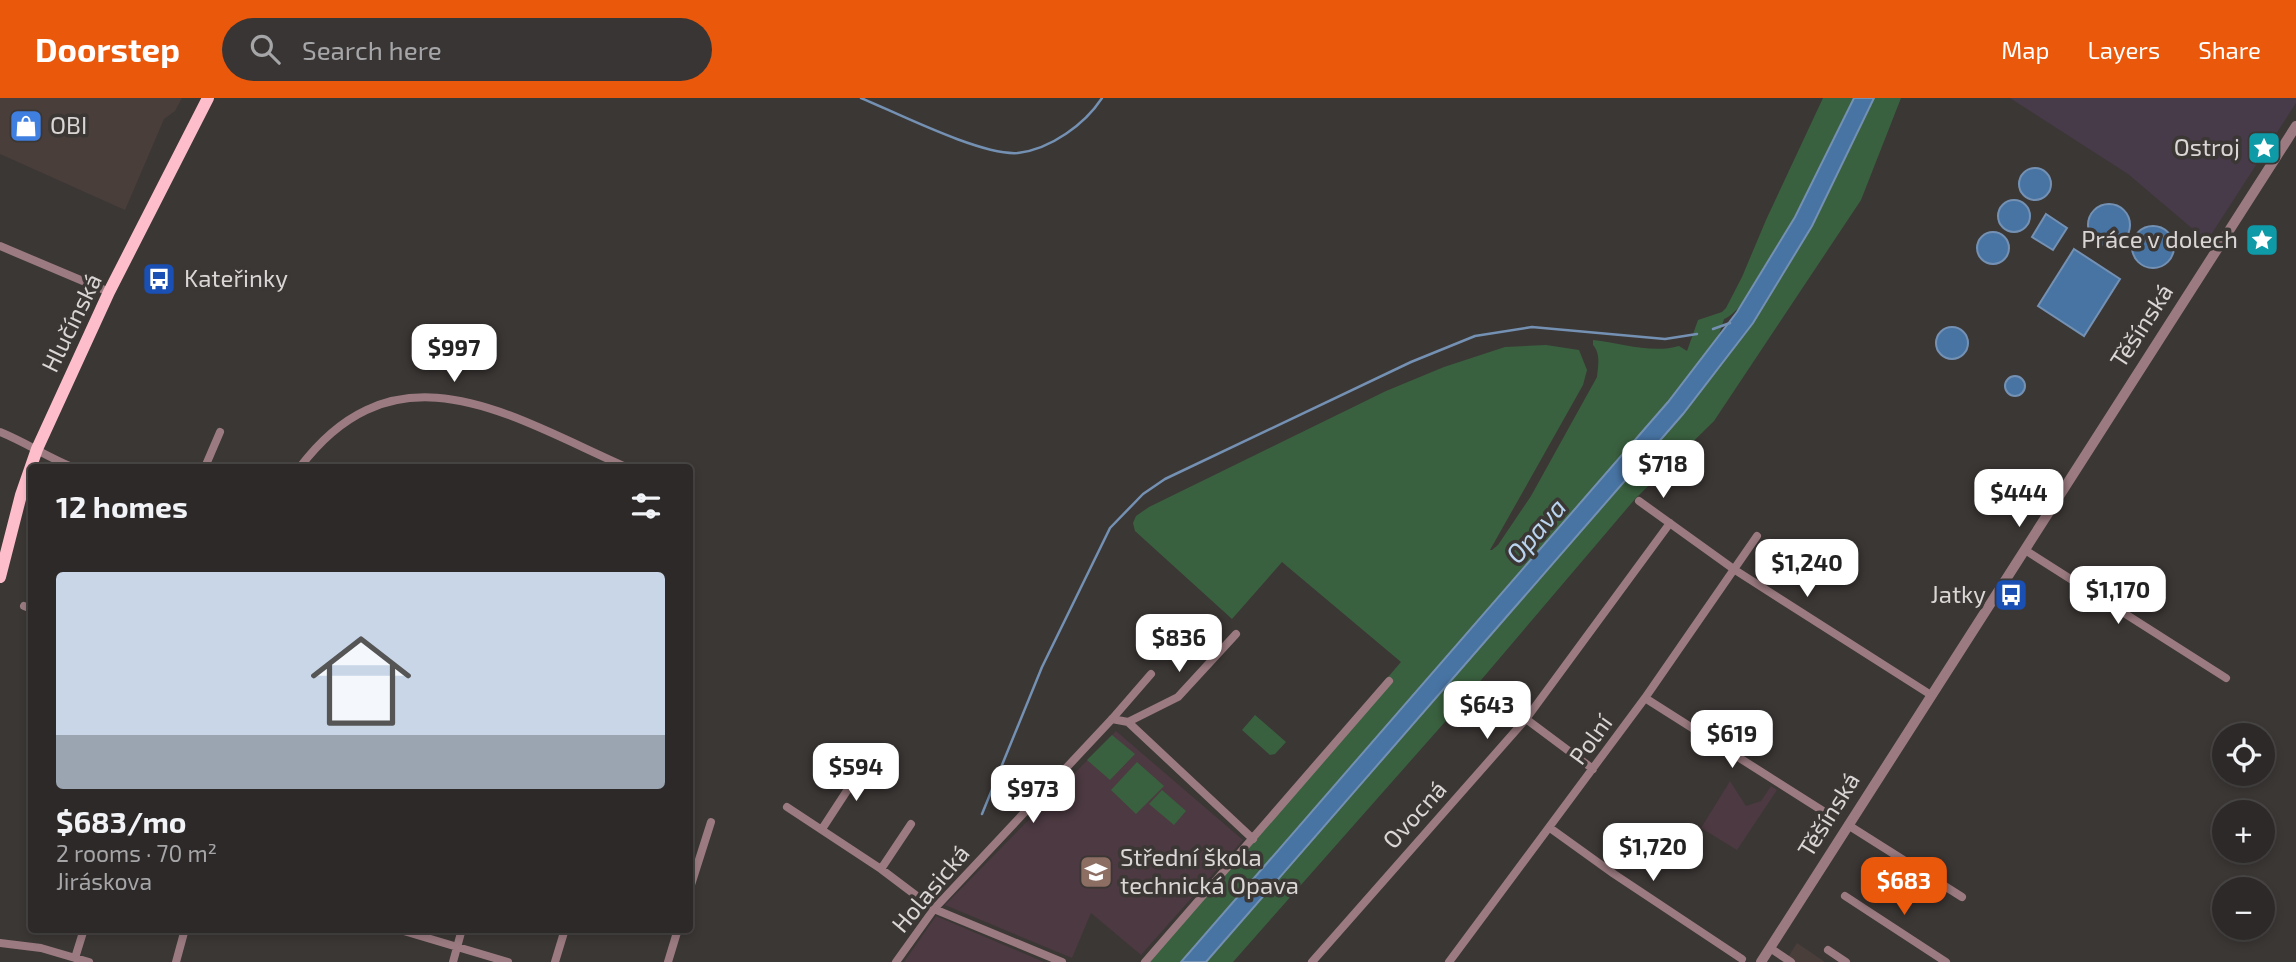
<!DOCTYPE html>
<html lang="en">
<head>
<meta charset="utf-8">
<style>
  body { margin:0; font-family:"Exo 2",sans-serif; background:#383534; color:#f1f3f6; height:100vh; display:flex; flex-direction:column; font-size:26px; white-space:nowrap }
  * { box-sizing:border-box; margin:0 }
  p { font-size:23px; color:#a6a6a8 }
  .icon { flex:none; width:38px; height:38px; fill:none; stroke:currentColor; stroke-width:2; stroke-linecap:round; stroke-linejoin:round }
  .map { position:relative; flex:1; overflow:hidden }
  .details { position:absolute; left:28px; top:366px; width:665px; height:469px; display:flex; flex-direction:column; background:#2c2928; border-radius:7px; box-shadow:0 4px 10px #0003,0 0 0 2px #484545 }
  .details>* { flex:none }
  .buttons { position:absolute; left:2212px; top:625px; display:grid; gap:14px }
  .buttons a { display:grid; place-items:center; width:63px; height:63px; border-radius:50%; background:#2c2928; box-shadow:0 4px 10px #0003,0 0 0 2px #484545; font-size:35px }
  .price { position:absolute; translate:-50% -60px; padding:0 16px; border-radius:14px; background:#fff; color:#222; font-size:23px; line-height:46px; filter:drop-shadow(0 2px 4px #0008) }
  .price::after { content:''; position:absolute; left:50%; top:42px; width:21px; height:16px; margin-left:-10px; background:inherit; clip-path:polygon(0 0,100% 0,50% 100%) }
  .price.active { background:#ea580c; color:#fff }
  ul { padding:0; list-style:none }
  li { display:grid; align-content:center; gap:14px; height:371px; padding:0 28px }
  li span { display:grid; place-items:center; height:217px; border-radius:7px; color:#555 }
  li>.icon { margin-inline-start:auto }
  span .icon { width:126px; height:126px; fill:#fffc; stroke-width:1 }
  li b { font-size:30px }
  h2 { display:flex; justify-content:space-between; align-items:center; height:84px; padding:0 28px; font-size:30px }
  header { display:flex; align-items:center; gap:42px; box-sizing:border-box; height:98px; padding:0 35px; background:#ea580c; color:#fff }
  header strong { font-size:33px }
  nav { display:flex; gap:38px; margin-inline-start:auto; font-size:24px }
  .search { width:490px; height:63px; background:#383534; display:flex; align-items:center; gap:18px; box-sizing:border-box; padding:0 24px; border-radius:38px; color:#a6a6a8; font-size:26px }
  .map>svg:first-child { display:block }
  .built { fill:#493e3a }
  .industrial { fill:#473a49 }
  .education { fill:#4c3941 }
  .green { fill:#3a613f }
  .water { fill:#4874a4; stroke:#7491b3; stroke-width:2 }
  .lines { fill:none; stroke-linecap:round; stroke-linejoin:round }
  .stream { stroke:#7491b3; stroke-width:2.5 }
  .minor { stroke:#9b7b81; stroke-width:8 }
  .tertiary { stroke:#9b7b81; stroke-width:10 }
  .primary { stroke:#febdca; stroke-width:12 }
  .labels { text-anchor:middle; stroke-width:7; stroke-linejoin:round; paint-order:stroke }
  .poi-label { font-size:24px; fill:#d9d6d5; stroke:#3b3735; text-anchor:start }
  .street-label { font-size:24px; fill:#d9d6d5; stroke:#3b3735 }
  .water-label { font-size:26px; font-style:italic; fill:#bad4f0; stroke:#3b3735 }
</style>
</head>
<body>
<header>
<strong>Doorstep</strong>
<div class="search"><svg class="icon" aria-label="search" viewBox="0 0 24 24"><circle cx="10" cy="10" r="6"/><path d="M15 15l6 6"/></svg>Search here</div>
<nav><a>Map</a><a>Layers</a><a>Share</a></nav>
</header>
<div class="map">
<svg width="2296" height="864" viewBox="0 0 2296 864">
  <rect width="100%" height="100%" fill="#3b3735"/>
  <path class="built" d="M0 0H182L175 13 164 21 125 112 0 56Z
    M1797 845 1825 864H1785Z"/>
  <path class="industrial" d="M2010 0H2296V5L2207 143 2128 76Z"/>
  <path class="education" d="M1116 633 1243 742 1141 857 1091 815 1072 860 945 807Z
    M1730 683 1746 708 1761 703 1771 688 1777 692 1737 752 1701 730Z
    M936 818 1044 864H904Z"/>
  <path class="green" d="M1823 0H1854C1836 38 1756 211 1724 221L1718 240 1668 304 1181 864H1150L1248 742 1401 564 1282 464 1232 521 1135 433 1133 425 1136 418 1149 409 1386 293 1444 269 1505 249 1546 247 1579 252 1587 272 1583 287 1490 452H1492L1498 447 1531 398 1597 279C1598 268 1601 256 1593 247V242C1621 245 1652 256 1679 248L1687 253 1698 222 1722 214 1726 210 1742 179 1766 122Z
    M1874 0H1901L1861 102 1714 323 1635 401 1459 608 1233 864H1206L1683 316 1753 225Z
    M1255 617 1286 644 1275 656 1270 657 1242 632Z
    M1112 637 1135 656 1110 682 1087 662Z
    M1137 664 1164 688 1136 716 1111 692Z
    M1162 692 1186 713 1174 727 1149 706Z"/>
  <path class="water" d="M1854 0H1874L1812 128 1753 225 1683 316 1206 864H1181L1668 304 1737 214 1795 119Z
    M2019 86a16 16 0 1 1 32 0a16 16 0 1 1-32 0Z
    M1998 118a16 16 0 1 1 32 0a16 16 0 1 1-32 0Z
    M2088 127a21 21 0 1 1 42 0a21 21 0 1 1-42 0Z
    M2046 116 2067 130 2053 152 2032 139Z
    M2132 149a21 21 0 1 1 42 0a21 21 0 1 1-42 0Z
    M1977 150a16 16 0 1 1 32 0a16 16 0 1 1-32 0Z
    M2074 151 2120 181 2084 238 2038 208Z
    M1936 245a16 16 0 1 1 32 0a16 16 0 1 1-32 0Z
    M2005 288a10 10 0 1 1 20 0a10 10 0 1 1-20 0Z"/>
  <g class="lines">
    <path class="stream" d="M861 0C897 15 982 58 1018 55 1051 51 1085 26 1102 0
      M1713 231 1730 225
      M982 716 1042 569 1110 430 1143 396 1165 381 1411 264 1475 238 1532 229 1665 241 1697 236"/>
    <path class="minor" d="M0 148 109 194
      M0 334C25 344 47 359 72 369
      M205 369 220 334
      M300 369C397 241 512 319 626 369
      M1639 403 1735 472 1931 597
      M2025 452 2226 580
      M24 508 32 511
      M1645 600 1834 720
      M1112 621 1128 624 1253 741
      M1526 621 1593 671
      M1128 624 1178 599 1236 536
      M787 709 881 771 934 811 1062 864
      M1848 727 1962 799
      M1550 730 1614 776 1742 861
      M822 731 867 662
      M881 771 911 726
      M690 790 711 724
      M1845 798 1946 864
      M397 831 508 864
      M0 845 41 850 89 864
      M1770 850 1791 864
      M1828 852 1846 864
      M75 860 84 831
      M176 864 185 831
      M453 864 462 831
      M555 864 565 831
      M668 864 678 831
      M896 864 934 811 1112 621 1151 576
      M1145 864 1389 583
      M1312 864 1526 621 1670 425
      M1449 864 1645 600 1757 438"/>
    <path class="tertiary" d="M1761 864 2296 28"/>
    <path class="primary" d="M0 479 21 397 37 351 109 194 208 0"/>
  </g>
  <defs>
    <symbol id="shop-square" viewBox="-11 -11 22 22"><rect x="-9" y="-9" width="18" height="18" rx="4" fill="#3f7fe0" stroke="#3b3735"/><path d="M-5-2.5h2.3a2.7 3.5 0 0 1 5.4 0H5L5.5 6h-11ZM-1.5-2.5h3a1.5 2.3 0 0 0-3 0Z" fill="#fff"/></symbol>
    <symbol id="sight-square" viewBox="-11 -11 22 22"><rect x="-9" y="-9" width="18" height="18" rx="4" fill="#0f9aa8" stroke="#3b3735"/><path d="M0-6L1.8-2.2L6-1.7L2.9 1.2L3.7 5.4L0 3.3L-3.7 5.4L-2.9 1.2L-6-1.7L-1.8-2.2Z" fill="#fff"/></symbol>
    <symbol id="bus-square" viewBox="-11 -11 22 22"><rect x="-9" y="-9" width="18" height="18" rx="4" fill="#1a4fb4" stroke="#3b3735"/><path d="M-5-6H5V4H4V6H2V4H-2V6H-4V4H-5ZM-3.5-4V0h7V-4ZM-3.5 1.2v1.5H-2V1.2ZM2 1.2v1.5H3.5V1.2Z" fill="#fff"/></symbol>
    <symbol id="school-square" viewBox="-11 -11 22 22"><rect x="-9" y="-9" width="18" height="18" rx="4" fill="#8d6e63" stroke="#3b3735"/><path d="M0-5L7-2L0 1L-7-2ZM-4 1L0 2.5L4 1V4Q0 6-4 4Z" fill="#fff"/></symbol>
  </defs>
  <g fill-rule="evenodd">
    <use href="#shop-square" x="7" y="9" width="38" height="38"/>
    <use href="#sight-square" x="2245" y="31" width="38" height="38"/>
    <use href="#sight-square" x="2243" y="123" width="38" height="38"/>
    <use href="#bus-square" x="140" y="162" width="38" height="38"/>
    <use href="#bus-square" x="1992" y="478" width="38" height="38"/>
    <use href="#school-square" x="1077" y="755" width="38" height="38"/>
  </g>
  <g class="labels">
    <g class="poi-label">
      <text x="50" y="36">OBI</text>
      <text x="2240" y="58" text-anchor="end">Ostroj</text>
      <text x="2238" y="150" text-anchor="end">Práce v dolech</text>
      <text x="184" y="189">Kateřinky</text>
      <text x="1986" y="505" text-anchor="end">Jatky</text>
      <text x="1120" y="768">Střední škola<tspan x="1120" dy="28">technická Opava</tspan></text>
    </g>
    <g class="street-label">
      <text transform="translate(72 225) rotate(-64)" y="8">Hlučínská</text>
      <text transform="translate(2142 228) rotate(-57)" y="8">Těšínská</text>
      <text transform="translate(1591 642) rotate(-54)" y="8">Polní</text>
      <text transform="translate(1415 717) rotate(-48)" y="8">Ovocná</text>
      <text transform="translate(1829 717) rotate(-58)" y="8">Těšínská</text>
      <text transform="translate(931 791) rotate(-50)" y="8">Holasická</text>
    </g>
    <g class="water-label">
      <text transform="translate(1536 433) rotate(-49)" y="9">Opava</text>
    </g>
  </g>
</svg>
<div class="buttons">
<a><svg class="icon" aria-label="locate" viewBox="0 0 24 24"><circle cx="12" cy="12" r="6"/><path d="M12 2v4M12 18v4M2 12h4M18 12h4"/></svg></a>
<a>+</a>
<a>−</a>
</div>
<b class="price" style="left:454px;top:286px">$997</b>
<b class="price" style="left:1663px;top:402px">$718</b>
<b class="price" style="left:2019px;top:431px">$444</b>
<b class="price" style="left:1807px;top:501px">$1,240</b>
<b class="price" style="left:2118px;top:528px">$1,170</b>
<b class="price" style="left:1179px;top:576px">$836</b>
<b class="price" style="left:1487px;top:643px">$643</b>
<b class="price" style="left:1732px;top:672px">$619</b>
<b class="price" style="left:856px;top:705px">$594</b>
<b class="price" style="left:1033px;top:727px">$973</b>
<b class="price" style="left:1653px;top:785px">$1,720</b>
<b class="price active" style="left:1904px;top:819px">$683</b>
<section class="details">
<h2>12 homes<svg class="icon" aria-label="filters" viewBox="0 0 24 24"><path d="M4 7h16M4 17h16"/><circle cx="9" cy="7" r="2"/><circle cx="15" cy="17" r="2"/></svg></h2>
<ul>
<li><span style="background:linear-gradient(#c9d6e8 75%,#9aa5b1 0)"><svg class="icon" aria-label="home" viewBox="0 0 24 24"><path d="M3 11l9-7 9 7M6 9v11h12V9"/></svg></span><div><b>$683/mo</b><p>2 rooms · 70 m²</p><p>Jiráskova</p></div></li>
</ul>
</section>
</div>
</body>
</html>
